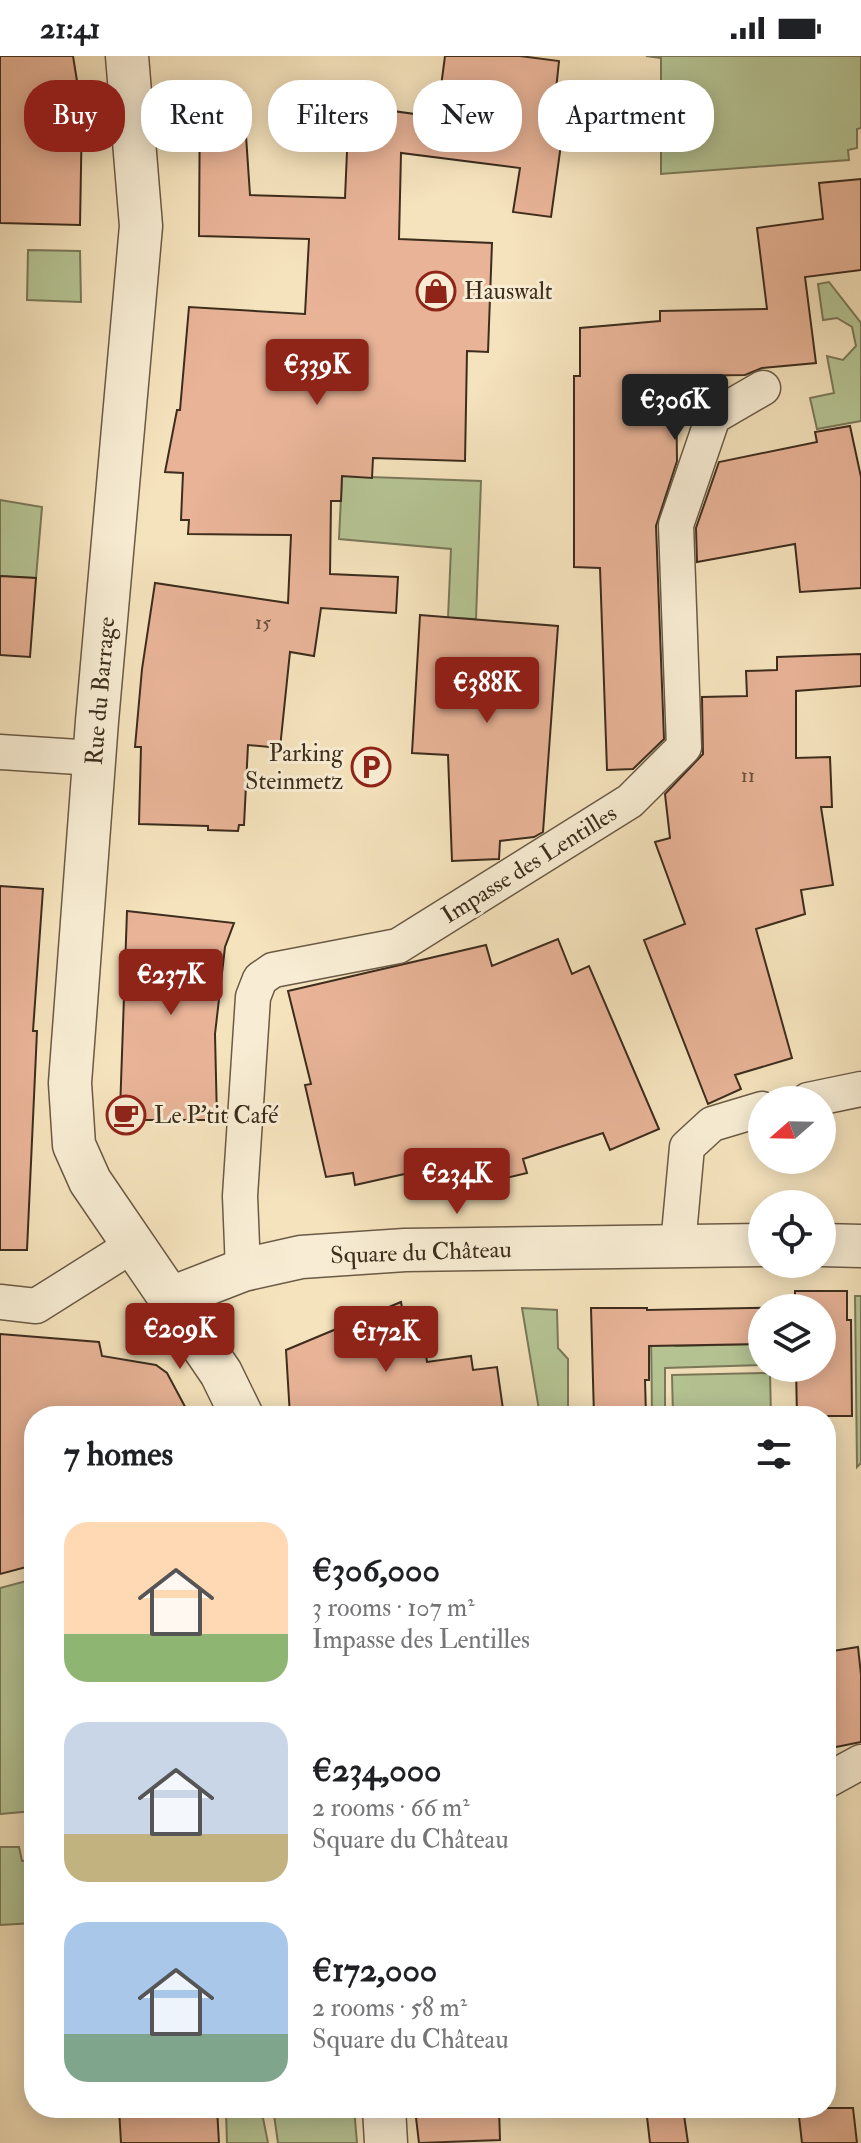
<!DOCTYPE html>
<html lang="en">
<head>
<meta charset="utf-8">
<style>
  body { margin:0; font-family:"IM FELL Double Pica",serif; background:#f6f6f6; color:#202124; height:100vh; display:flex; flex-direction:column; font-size:30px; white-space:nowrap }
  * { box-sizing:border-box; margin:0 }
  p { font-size:26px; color:#757577 }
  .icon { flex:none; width:44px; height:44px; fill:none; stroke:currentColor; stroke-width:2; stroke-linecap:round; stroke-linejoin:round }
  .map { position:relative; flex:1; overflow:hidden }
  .details { position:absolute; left:24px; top:1350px; width:812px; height:712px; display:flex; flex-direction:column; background:#fff; border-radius:32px; box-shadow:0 4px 20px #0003 }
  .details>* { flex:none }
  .banner { position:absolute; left:24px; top:24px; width:814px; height:72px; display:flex; gap:16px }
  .needle { width:52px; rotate:250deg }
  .buttons { position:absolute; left:748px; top:1030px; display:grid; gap:16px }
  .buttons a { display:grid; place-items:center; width:88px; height:88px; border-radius:50%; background:#fff; box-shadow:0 4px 20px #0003; font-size:40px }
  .price { position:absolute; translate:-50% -68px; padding:0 18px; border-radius:8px; background:#8f2418; color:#fff; font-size:26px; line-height:52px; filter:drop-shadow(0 2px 4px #0008) }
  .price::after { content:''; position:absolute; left:50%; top:48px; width:24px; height:18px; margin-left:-12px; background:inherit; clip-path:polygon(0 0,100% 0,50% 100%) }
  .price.active { background:#222; color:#fff }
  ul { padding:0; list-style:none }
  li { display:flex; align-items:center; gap:24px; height:200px; padding:0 40px }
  li span { display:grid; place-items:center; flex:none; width:224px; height:160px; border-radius:24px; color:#555 }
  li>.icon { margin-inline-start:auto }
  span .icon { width:96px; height:96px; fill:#fffc; stroke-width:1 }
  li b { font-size:34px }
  h2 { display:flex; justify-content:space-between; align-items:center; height:96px; padding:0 40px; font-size:34px }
  .tag { padding:0 28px; border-radius:32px; background:#fff; box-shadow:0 4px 20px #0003; font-size:28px; line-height:72px }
  .tag.active { background:#8f2418; color:#fff }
  .status { display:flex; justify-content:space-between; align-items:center; height:56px; padding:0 40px; background:#fff; direction:ltr }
  .status svg { height:22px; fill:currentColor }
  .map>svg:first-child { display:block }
  .green { fill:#b6c595; stroke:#7a7959; stroke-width:2 }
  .building { fill:#e8b397; stroke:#3d2d1d; stroke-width:2 }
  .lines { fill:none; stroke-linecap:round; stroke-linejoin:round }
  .minor-casing { stroke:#6b5a45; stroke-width:37 }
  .tertiary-casing { stroke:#6b5a45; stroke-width:45 }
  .minor { stroke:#f8edd4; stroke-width:34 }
  .tertiary { stroke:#f8edd4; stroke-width:42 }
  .labels { text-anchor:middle; stroke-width:6; stroke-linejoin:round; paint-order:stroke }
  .number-label { font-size:20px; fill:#684e3c }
  .poi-label { font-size:24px; fill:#3d2d1d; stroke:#f8edd4; text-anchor:start }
  .street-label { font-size:24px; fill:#3d2d1d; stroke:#f8edd4 }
</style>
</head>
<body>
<div class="status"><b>21:41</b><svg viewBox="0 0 49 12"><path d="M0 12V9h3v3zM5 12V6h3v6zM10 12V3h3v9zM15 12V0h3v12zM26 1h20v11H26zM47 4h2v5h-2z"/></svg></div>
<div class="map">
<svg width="861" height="2087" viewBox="0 0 861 2087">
  <rect width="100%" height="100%" fill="#f5e3bd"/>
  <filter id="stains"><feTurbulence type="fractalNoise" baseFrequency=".0025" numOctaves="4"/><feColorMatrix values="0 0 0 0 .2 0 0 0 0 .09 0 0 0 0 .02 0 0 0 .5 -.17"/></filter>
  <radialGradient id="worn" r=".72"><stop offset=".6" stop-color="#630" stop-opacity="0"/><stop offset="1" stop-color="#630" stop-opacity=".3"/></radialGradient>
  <path class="green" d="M646 0H861V72L857 73V92L848 94 849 104 661 118V2Z
    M28 194 80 195 81 246 27 244Z
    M829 226 861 267V365L817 373 810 342 834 337 827 300 843 304 856 290 852 271 837 262 823 264 818 228Z
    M342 420 481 425 476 563 448 562 451 493 339 483Z
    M0 444 42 451 36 522 0 520Z
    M855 1240H861V1407L857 1411Z
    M522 1252 557 1254 558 1292 568 1303V1360H540Z
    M762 1265V1309L665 1312V1360H652L651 1274 676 1290 757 1288Z
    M770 1317 771 1360H673L672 1319Z
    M34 1523V1755L0 1758V1532Z
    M0 1791H19L22 1805 34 1804V1867L0 1869Z
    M261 2052 268 2087H227L226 2054Z
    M273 2052H354L357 2087H278Z"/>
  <path class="building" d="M0 0H73L82 56 80 169 0 167Z
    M445 0H520L559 5 556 34H560L554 74H563L551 161 513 156 520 112 401 97 399 183 492 187 488 296 467 295 465 405 373 402 372 422 342 420 341 445H331L330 518 398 521 396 557 321 552 314 600 290 596 280 692 248 689 244 769H239L238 775 208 774V770L139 768 141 691H135L142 613 155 527 288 547 291 479 188 478 189 464H181L183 417 165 416 177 354H180L189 251 305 258 309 183 199 180 200 29 243 35 250 139 345 142 349 49 437 61Z
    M861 123V214L805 221 816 307 762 312 745 319 676 320 677 405 656 470 664 683 633 713 607 714 600 512 574 511V320H580V272L660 265V255L767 253 757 172 823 163 819 127Z
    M850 370 861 421V532L800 536 795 488 697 506 696 472 719 406 817 386 815 376Z
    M0 520 36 522 30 601 0 599Z
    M420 559 558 570 543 776 534 781 500 785 499 803 452 805 448 699 412 697Z
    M861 598V630L796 635V702L830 701 832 751H821L833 829 801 834 805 858 756 873 792 1002 735 1019 741 1033 708 1048 644 884 685 868 655 786 670 782 665 738 703 698 702 641 747 640 746 615 777 614V601Z
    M0 830 43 833 33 975H37L27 1194H0Z
    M127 855 234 867 225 891 215 978 217 1064H129L120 1055Z
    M558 883 572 918 589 910 659 1073 610 1094 603 1077 523 1103 527 1117 477 1129 472 1103 355 1129 353 1117 326 1121 305 1029 311 1028 288 935 486 889 492 910Z
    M795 1235H847V1264H851L852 1360H797L796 1312H822V1252H762V1288L649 1290V1324H645L646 1360H594L591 1252H647V1254L795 1251Z
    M401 1246 404 1264 420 1261 427 1306 471 1300 473 1314 497 1311 504 1360H290L286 1294Z
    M0 1278 99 1286 102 1300 156 1309 167 1317 190 1360H34V1381L28 1382 34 1419V1509L0 1518Z
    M858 1591 861 1619V1686L826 1693V1596Z
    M119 2052H217L219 2087H121Z
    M433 2052H499L500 2084 419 2087 415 2053Z
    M646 2052H683L688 2087H650Z
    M798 2052H853L857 2087H802Z"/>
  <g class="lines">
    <defs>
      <path id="minor" d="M0 696 94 702
        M808 1044 861 1033
        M678 1189 687 1091 712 1068 762 1053
        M243 1214 240 1140 253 941 260 923 273 914 398 890 630 745 684 691 676 469 713 361 763 332
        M0 1246 36 1250 133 1189
        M826 1725 861 1706"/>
      <path id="tertiary" d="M127 0 141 170 97 665 70 1027 74 1089 90 1125 221 1317 242 1360
        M822 1189 861 1190
        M171 1242 243 1214 301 1201 405 1194 762 1189
        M384 2052 386 2087"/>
    </defs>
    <use href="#minor" class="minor-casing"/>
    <use href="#tertiary" class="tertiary-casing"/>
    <use href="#minor" class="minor"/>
    <use href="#tertiary" class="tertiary"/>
  </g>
  <defs>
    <symbol id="shop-ring" viewBox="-11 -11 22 22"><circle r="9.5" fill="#f8edd4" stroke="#8f2418" stroke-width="1.5"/><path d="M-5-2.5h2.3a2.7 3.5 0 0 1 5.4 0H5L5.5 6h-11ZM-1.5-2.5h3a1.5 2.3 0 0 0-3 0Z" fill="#8f2418"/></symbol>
    <symbol id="parking-ring" viewBox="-11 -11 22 22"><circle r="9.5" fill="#f8edd4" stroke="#8f2418" stroke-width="1.5"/><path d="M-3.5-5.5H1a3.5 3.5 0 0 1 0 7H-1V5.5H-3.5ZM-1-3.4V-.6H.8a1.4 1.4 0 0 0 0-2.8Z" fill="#8f2418"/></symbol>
    <symbol id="cafe-ring" viewBox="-11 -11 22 22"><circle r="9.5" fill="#f8edd4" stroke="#8f2418" stroke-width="1.5"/><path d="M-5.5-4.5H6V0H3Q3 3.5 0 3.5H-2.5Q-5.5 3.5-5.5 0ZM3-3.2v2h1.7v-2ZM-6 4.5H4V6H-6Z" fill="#8f2418"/></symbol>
  </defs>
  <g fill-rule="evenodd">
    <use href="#shop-ring" x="414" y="213" width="44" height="44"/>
    <use href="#parking-ring" x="349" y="689" width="44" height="44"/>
    <use href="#cafe-ring" x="104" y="1037" width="44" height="44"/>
  </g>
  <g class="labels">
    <g class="number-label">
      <text x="263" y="573">15</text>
      <text x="748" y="726">11</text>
    </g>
    <g class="poi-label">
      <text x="464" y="243">Hauswalt</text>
      <text x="343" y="705" text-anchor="end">Parking<tspan x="343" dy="28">Steinmetz</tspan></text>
      <text x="154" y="1067">Le P'tit Café</text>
    </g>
    <g class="street-label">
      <text transform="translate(100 635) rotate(-85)" y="8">Rue du Barrage</text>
      <text transform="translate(529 808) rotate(-32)" y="8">Impasse des Lentilles</text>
      <text transform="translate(421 1196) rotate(-2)" y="8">Square du Château</text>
    </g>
  </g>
  <rect width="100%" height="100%" filter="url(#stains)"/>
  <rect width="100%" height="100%" fill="url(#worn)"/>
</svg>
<div class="buttons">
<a><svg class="needle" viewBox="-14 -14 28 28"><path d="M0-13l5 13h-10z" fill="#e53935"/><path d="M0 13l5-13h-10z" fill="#757577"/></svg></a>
<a><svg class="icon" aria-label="locate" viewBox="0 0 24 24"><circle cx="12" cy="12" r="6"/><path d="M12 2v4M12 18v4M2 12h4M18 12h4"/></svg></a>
<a><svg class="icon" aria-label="layers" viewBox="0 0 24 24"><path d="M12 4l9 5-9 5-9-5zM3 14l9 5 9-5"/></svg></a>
</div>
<b class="price" style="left:317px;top:351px">€339K</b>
<b class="price active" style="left:675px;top:386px">€306K</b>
<b class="price" style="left:487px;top:669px">€388K</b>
<b class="price" style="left:171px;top:961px">€237K</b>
<b class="price" style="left:457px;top:1160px">€234K</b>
<b class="price" style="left:180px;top:1315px">€209K</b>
<b class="price" style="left:386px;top:1318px">€172K</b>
<div class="banner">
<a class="tag active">Buy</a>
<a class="tag">Rent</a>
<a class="tag">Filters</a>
<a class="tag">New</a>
<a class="tag">Apartment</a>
</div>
<section class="details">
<h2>7 homes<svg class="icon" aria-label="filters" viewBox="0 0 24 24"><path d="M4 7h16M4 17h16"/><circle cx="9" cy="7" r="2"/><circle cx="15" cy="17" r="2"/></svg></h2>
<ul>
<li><span style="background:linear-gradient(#ffd9b3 70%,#8fb573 0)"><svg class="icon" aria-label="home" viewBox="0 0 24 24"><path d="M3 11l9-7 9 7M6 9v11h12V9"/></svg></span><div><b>€306,000</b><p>3 rooms · 107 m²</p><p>Impasse des Lentilles</p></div></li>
<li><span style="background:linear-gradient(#c9d6e8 70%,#c2b280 0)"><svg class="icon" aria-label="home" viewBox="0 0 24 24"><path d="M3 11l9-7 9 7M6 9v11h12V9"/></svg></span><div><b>€234,000</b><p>2 rooms · 66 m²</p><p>Square du Château</p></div></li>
<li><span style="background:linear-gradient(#a9c7e8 70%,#7fa58c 0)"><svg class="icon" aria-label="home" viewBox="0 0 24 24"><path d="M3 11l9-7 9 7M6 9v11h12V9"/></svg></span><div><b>€172,000</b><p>2 rooms · 58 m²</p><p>Square du Château</p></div></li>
</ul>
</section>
</div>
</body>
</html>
